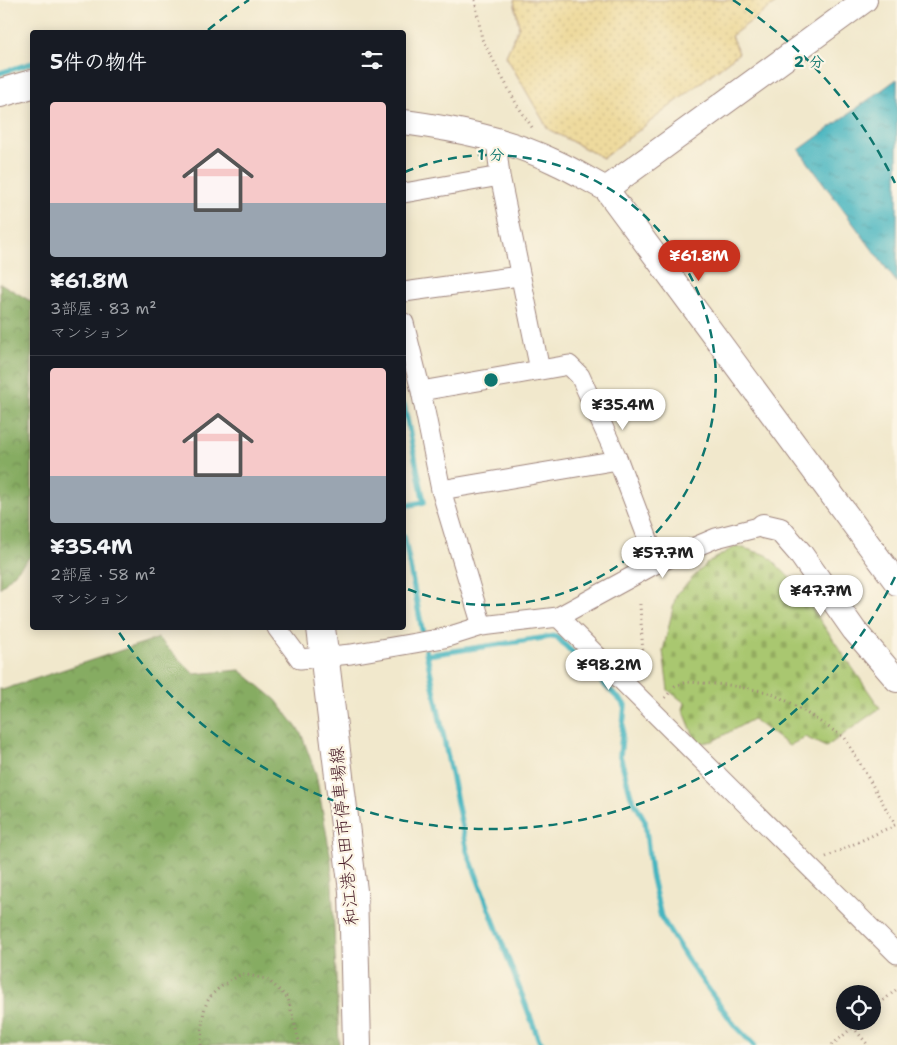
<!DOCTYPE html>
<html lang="ja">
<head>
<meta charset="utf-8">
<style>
  body { margin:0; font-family:"Shantell Sans","Klee One",sans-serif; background:#20242c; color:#f1f3f6; height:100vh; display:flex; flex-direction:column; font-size:19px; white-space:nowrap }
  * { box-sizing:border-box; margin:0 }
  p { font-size:16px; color:#9ea1a6 }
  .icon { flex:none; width:28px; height:28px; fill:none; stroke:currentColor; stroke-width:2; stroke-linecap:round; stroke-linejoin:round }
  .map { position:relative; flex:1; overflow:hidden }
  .drawer { position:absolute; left:30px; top:30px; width:376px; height:600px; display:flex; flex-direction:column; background:#171b24; border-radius:5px; box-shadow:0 2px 12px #0003 }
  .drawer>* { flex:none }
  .fabs { position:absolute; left:836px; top:985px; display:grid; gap:10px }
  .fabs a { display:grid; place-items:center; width:45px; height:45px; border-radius:50%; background:#171b24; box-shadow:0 2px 12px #0003; font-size:25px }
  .price { position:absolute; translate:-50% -42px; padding:0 11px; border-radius:18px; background:#fff; color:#222; font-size:16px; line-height:32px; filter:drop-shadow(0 1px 2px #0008) }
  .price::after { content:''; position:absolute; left:50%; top:30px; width:15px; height:11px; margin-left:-8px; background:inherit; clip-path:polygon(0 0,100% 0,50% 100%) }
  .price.active { background:#c8321e; color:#fff }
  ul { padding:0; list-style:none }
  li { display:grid; align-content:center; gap:10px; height:265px; padding:0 20px }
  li+li { border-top:1px solid #363941 }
  li span { display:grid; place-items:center; height:155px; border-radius:5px; color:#555 }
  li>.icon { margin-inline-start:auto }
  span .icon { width:90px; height:90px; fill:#fffc; stroke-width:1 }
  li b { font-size:21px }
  h2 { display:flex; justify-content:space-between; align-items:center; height:60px; padding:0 20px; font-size:21px }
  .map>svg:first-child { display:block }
  .forest { fill:url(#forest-crowns); stroke:#686646 }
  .sand { fill:url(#sand-dots); stroke:#9c7c64 }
  .cemetery { fill:url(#cemetery-stones); stroke:#7a734d }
  .water { fill:url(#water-ripples); stroke:#486a76 }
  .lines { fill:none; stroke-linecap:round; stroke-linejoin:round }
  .stream { stroke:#47b5c0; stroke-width:5.5 }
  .minor-casing { stroke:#9e847c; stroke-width:21 }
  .tertiary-casing { stroke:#9e847c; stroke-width:26 }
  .secondary-casing { stroke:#9e847c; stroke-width:30 }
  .path { stroke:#9e847c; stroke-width:3; stroke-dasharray:1 4; stroke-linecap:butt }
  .minor { stroke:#fff; stroke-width:19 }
  .tertiary { stroke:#fff; stroke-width:24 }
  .secondary { stroke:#fff; stroke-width:28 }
  .ring { fill:none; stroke:#0f766e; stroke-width:2.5; stroke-dasharray:9 6 }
  .labels { text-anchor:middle; stroke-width:4.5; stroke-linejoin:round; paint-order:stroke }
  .street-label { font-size:18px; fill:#4a1f2b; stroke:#fcf5e5 }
  .centre { fill:#0f766e; stroke:#fcf5e5; stroke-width:2.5 }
  .ring-label { font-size:15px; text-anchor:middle; font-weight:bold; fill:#0f766e; stroke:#fcf5e5; stroke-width:4.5; stroke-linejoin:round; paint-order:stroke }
</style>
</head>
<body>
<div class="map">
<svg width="897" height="1045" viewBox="0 0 897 1045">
  <defs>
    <pattern id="forest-crowns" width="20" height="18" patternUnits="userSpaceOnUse" patternTransform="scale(1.25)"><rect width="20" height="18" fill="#86ac62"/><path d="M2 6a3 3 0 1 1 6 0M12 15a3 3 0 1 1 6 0" fill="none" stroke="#708b51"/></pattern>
    <pattern id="sand-dots" width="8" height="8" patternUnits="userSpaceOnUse" patternTransform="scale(1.25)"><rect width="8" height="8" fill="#eeda9e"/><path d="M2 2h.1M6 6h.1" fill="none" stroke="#cebb88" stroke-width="1.8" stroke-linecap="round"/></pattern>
    <pattern id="cemetery-stones" width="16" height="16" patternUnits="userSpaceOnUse" patternTransform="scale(1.25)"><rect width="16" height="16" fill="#a9c76f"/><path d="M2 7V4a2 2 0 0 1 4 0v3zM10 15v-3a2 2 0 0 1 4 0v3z" fill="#93aa60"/></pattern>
    <pattern id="water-ripples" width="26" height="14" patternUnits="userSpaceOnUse" patternTransform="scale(1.25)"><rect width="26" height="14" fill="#47b5c0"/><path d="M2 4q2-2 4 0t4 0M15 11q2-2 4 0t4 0" fill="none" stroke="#3d939c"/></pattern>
  </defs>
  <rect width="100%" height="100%" fill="#fcf5e5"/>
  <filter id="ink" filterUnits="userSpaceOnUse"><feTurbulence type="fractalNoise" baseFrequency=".02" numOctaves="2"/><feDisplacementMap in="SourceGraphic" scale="10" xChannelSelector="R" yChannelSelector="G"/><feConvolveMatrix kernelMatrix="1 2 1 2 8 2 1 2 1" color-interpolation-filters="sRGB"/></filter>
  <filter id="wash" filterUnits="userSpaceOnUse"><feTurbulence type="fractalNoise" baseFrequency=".0096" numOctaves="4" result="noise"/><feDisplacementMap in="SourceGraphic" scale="20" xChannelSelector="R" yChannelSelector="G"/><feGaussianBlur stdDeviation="1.12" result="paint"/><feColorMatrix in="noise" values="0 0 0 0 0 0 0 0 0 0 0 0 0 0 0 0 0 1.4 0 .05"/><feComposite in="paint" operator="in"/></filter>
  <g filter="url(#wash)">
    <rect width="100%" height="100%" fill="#f1e8cc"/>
    <path class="forest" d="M0 283 32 302V555L0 588Z
      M158 638 194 674 240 670 276 700 301 733 316 774 331 859 339 1045H0V688L2 690Z"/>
    <path class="sand" d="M514 0H780L731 36 739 53 603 158 548 129 506 56 519 26Z"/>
    <path class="cemetery" d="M736 546 767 555 793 581 880 708 826 747 805 737 789 746 753 719 713 741 697 744 683 709 685 703 668 690 663 651 676 595 706 564Z"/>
    <path class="water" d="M897 79V283L799 150Z"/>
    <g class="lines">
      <path class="stream" d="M0 73 32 63
        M404 405 424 502 404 506
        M404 536 424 640
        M426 651 467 851 539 1040 543 1045
        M427 655 556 636 625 705 620 756 631 796 645 821 651 874 661 917 689 962 735 1026 754 1045"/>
    </g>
  </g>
  <g filter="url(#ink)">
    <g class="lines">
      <defs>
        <path id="minor" d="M496 141 500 176
          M404 193 500 176 540 370
          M404 292 519 276
          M404 323 421 391 441 490 482 626
          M421 391 569 365 580 376 618 460 657 563
          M441 490 618 460
          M558 617 657 563 716 538 763 526
          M277 628 300 659 351 654 444 638 482 626 558 617 897 954"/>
        <path id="tertiary" d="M404 122C455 129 508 139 555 162 573 170 589 180 606 189L897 583
          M606 189 865 0
          M763 526 780 530 800 553 854 630 897 680"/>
        <path id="secondary" d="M0 93 32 84
          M321 628 353 891 357 1045"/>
      </defs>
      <use href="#minor" class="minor-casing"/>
      <use href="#tertiary" class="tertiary-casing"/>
      <use href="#secondary" class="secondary-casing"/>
      <path class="path" d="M475 0 482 39 517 105 534 130
        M633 666 643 655 640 604
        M665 698 675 686 687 682 728 685 768 692 791 703 845 738 895 824
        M826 857 897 824
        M872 1010 897 989
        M853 1027 868 1045
        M201 1045C203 1002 203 995 242 974L267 979 288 998 300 1045
        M832 1045 860 1021"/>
      <use href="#minor" class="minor"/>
      <use href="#tertiary" class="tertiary"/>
      <use href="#secondary" class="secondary"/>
    </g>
  </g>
  <g class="ring">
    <path d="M405 172A225 225 0 1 1 405 588"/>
    <path d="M895 577A450 450 0 0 1 116 628M208 30A450 450 0 0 1 249 0M733 0A450 450 0 0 1 895 183"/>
  </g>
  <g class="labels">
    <g class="street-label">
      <text transform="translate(344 836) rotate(-95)" y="6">和江港大田市停車場線</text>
    </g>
  </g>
  <circle cx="491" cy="380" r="8" class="centre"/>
  <g class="ring-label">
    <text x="809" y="67">2 分</text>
    <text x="491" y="160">1 分</text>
  </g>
</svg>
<div class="fabs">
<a><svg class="icon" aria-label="locate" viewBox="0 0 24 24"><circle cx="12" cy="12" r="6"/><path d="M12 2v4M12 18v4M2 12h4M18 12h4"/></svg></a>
</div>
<b class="price active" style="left:699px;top:282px">¥61.8M</b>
<b class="price" style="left:623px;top:431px">¥35.4M</b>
<b class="price" style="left:663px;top:579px">¥57.7M</b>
<b class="price" style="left:821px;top:617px">¥47.7M</b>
<b class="price" style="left:609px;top:691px">¥98.2M</b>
<section class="drawer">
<h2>5件の物件<svg class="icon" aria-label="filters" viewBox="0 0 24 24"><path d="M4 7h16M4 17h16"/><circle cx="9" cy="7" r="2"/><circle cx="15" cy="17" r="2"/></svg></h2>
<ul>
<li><span style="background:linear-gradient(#f6c9c9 65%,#9aa5b1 0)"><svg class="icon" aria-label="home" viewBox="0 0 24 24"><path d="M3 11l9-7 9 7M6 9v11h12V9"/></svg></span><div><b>¥61.8M</b><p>3部屋 · 83 m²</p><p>マンション</p></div></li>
<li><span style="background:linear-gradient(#f6c9c9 70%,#9aa5b1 0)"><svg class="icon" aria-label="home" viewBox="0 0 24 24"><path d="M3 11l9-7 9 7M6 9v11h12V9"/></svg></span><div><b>¥35.4M</b><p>2部屋 · 58 m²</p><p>マンション</p></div></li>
</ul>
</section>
</div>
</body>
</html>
